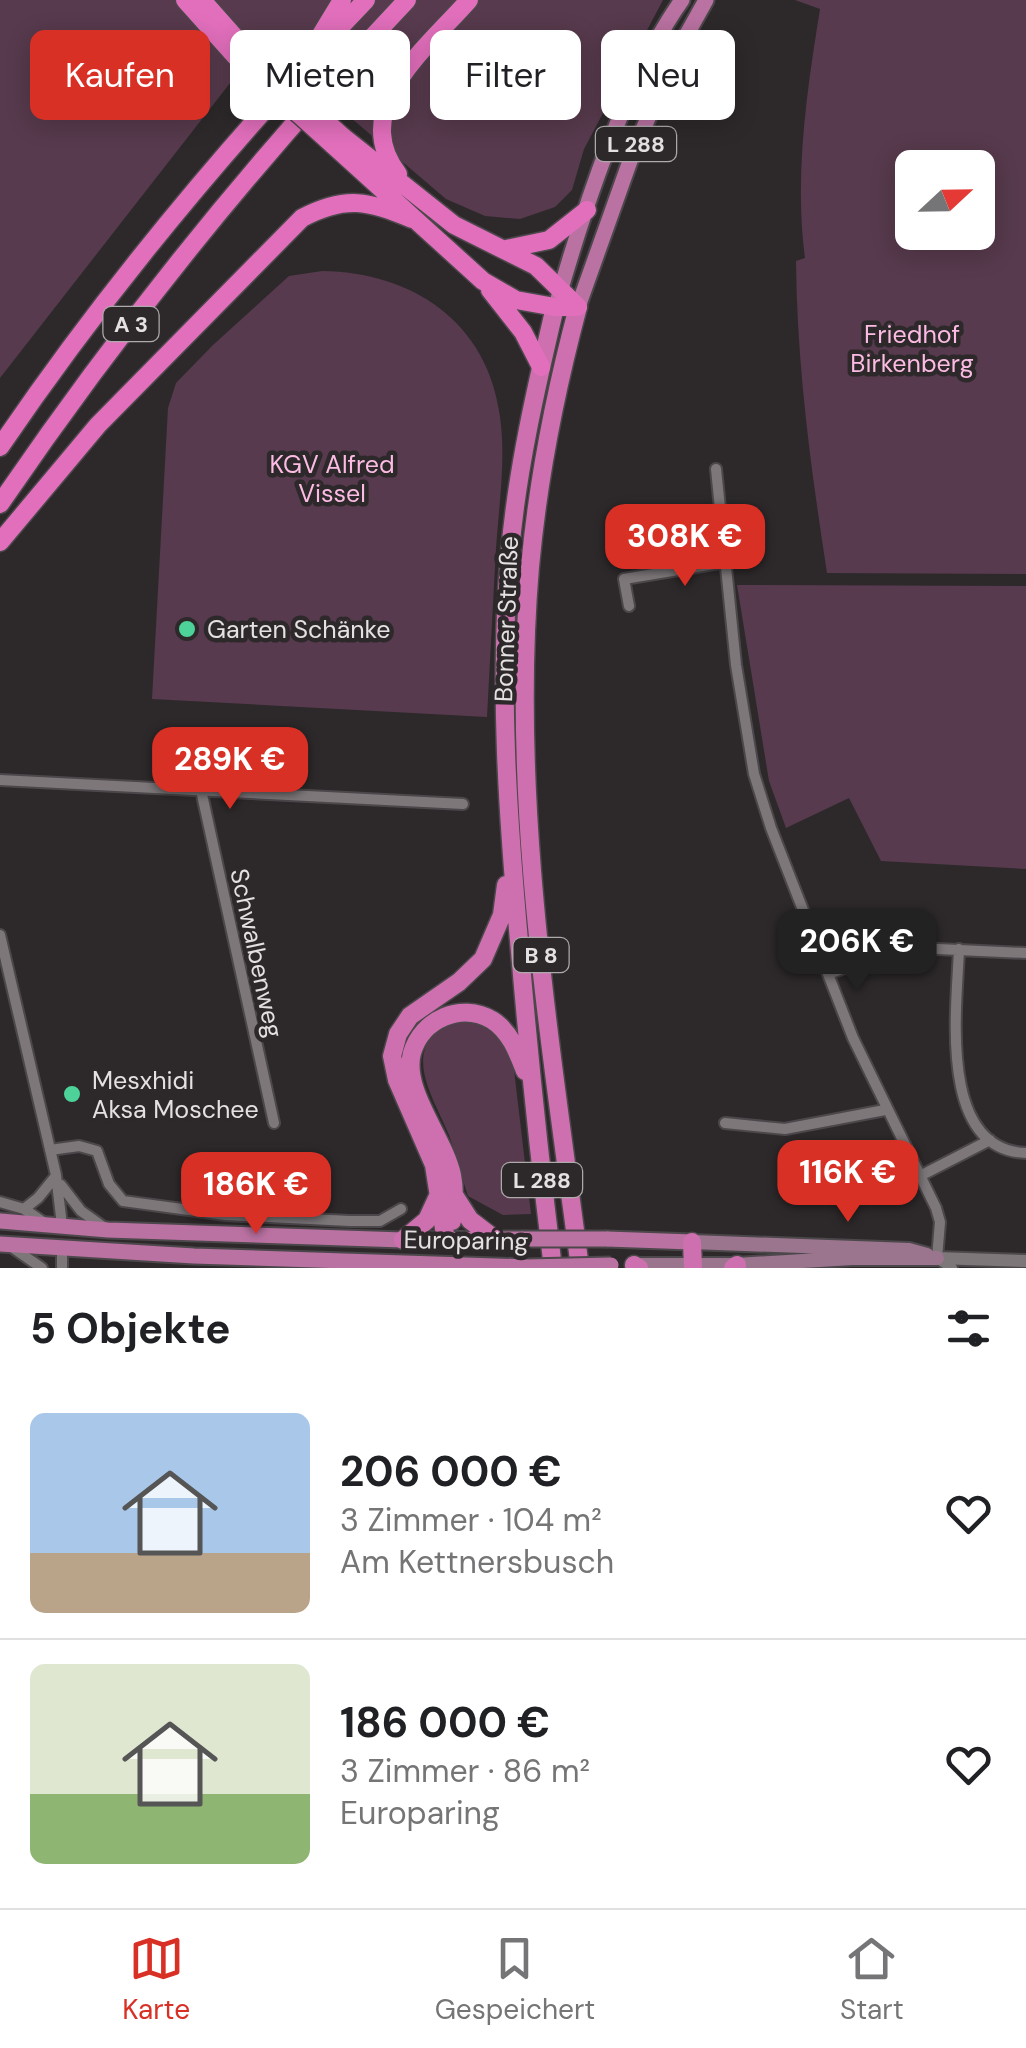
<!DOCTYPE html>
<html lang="de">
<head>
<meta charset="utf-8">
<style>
  body { margin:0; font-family:"DM Sans",sans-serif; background:#f2f2f2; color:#202124; height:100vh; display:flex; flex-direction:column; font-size:38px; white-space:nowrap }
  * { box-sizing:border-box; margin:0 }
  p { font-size:32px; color:#757577 }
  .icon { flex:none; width:55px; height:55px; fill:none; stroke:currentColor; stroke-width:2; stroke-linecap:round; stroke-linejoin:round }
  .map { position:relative; height:1268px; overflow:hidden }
  .sheet { display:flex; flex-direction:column; background:#fff; flex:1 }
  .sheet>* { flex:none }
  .top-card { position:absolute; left:30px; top:30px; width:968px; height:90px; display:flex; gap:20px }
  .needle { width:65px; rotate:68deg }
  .tools { position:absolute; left:895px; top:150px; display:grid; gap:20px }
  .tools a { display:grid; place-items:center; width:100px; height:100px; border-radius:15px; background:#fff; box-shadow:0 5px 25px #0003; font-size:50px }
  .price { position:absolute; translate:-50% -85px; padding:0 22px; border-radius:20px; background:#d93025; color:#fff; font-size:32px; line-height:65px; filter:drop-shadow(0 2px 5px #0008) }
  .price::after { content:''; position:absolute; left:50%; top:60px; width:30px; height:22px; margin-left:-15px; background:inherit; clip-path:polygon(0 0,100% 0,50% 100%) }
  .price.active { background:#222; color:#fff }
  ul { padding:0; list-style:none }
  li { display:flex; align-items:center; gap:30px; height:250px; padding:0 30px }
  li+li { border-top:2px solid #e0e0e0 }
  li span { display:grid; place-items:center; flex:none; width:280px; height:200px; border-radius:15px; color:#555 }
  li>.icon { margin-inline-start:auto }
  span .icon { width:120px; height:120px; fill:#fffc; stroke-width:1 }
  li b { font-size:42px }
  h2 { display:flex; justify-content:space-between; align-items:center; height:120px; padding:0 30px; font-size:42px }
  .tag { padding:0 35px; border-radius:15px; background:#fff; box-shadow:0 5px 25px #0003; font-size:35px; line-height:90px }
  .tag.active { background:#d93025; color:#fff }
  .tabs { display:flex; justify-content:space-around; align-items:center; height:140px; border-top:2px solid #e0e0e0; background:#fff; font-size:28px; color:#757577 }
  .tabs a { display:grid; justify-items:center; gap:5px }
  .tabs .active { color:#d93025 }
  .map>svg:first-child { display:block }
  .green { fill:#573a4d; fill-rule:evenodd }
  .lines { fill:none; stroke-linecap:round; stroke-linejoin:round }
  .minor-casing { stroke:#4c474a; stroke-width:14 }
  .tertiary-casing { stroke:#4c474a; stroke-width:16 }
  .secondary-casing { stroke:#4c474a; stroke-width:18 }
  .primary-casing { stroke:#4c474a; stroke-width:19 }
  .trunk-casing { stroke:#4c474a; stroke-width:21 }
  .motorway-casing { stroke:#4c474a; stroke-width:21 }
  .minor { stroke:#7d777a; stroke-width:10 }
  .tertiary { stroke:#7d777a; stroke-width:12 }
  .secondary { stroke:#9b758e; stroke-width:14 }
  .primary { stroke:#ba72a2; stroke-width:15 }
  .trunk { stroke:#ce70af; stroke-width:18 }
  .motorway { stroke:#e26fbc; stroke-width:18 }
  .primary-bridge-casing { stroke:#4c474a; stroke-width:19; stroke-linecap:butt }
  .motorway-bridge-casing { stroke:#4c474a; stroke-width:21; stroke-linecap:butt }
  .primary-bridge { stroke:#ba72a2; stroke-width:15 }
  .motorway-bridge { stroke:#e26fbc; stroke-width:18 }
  .poi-dot { fill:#4dd39a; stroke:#2d292b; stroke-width:4 }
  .labels { text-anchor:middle; stroke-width:9; stroke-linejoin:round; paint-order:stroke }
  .shield { fill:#2d292b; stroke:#aeaaac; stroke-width:2.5 }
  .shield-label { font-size:22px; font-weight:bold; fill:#e5e1e3 }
  .park-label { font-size:25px; fill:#fcbbe3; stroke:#2d292b }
  .street-label { font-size:25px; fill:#e5e1e3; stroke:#2d292b }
  .poi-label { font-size:25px; fill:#e5e1e3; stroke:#2d292b; text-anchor:start }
</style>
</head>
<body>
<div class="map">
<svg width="1026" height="1268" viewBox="0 0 1026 1268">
  <rect width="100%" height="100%" fill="#2d292b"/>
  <path class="green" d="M0 0H663L584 149 572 190 555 207 520 219 485 216 446 199 262 42 0 378Z
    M795 0H1026V574L827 573C811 469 797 367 796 261L805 258C794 176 807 90 820 9ZM912 168H978V232H912Z
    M322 271C412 272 488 322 500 417 506 459 499 505 496 548 493 604 490 660 487 717L152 699 168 408 176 383 213 345 289 276Z
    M737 585 1026 586V869L881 861 849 798 786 828 769 781Z
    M456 1021H472L494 1030 512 1053 531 1214 503 1215 468 1196C461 1176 456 1155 449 1135 432 1094 397 1045 456 1021Z"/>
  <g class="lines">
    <defs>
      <path id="minor" d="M716 469 736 665 754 774 771 828 853 1038 936 1208 940 1222 937 1258 952 1268
        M629 606 624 579 726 562
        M0 780 463 804
        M201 790 274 1123
        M0 935 56 1175 62 1225
        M959 949C957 1006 937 1150 1026 1153
        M828 974 893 951 916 948 1026 953
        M725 1123 785 1129 885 1110
        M50 1150 79 1146 97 1151 109 1184 123 1201 226 1215 350 1221H380L401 1209
        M920 1176 990 1140
        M61 1185 81 1211 105 1228
        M0 1202 24 1209 43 1222
        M24 1209 38 1198 56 1176
        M13 1248 42 1268
        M62 1249V1268"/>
      <path id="tertiary" d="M937 1258 1026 1261"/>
      <path id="secondary" d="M692 1242 909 1250 927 1255
        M634 1265H737L852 1258H937"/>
      <path id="primary" d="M558 299C585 205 626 79 682 0
        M578 307 635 147 682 43 706 0
        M0 1221 108 1230 403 1240 523 1239
        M607 1239 692 1242
        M0 1244 194 1256 527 1267"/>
      <path id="trunk" d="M578 307C555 393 538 479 530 567 510 801 550 1037 580 1268
        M454 1195 470 1220 496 1240
        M452 1221C454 1207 455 1190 452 1175 444 1138 402 1090 412 1053 422 1019 461 1002 492 1020 510 1031 518 1053 525 1071
        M403 1240 427 1220 439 1194
        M446 1241 434 1165 397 1080 392 1056 398 1034 410 1016 459 982 483 959 502 915 506 885
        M692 1242 693 1268
        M634 1265 639 1268
        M553 1268C540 1163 529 1058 520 952 508 820 498 685 510 552 517 470 536 388 555 307
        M733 1268 737 1265"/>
      <path id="motorway" d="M185 0 236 57
        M202 0 241 44
        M319 38 342 0
        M342 136 454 225 536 266 578 307
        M332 144 483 281 516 300 555 307H578
        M398 174C348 108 427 48 469 0
        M506 249 549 240 587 210
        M490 290 523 332 541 367
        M0 447C108 288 233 139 366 0
        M0 504C122 325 258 157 407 0
        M0 542 98 425 302 218C346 195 368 201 412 219"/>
    </defs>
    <use href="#minor" class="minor-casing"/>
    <use href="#tertiary" class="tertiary-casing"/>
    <use href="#secondary" class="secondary-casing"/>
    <use href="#primary" class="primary-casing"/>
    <use href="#trunk" class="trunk-casing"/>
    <use href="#motorway" class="motorway-casing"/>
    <use href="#minor" class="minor"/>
    <use href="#tertiary" class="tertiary"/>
    <use href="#secondary" class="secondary"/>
    <use href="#primary" class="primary"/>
    <use href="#trunk" class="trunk"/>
    <use href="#motorway" class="motorway"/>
    <defs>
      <path id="primary-bridge" d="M523 1239H607
        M527 1267 611 1265"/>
      <path id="motorway-bridge" d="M244 48 342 136
        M262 81 332 144"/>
    </defs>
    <use href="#primary-bridge" class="primary-bridge-casing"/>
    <use href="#motorway-bridge" class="motorway-bridge-casing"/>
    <use href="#primary-bridge" class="primary-bridge"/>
    <use href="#motorway-bridge" class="motorway-bridge"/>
  </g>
  <g class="poi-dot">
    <circle cx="187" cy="629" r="10"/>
    <circle cx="72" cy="1094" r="10"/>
  </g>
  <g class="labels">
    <g class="shield">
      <rect x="596" y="127" width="80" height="34" rx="8"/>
      <rect x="103.5" y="307" width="55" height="34" rx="8"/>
      <rect x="513.5" y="938" width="55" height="34" rx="8"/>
      <rect x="502" y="1163" width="80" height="34" rx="8"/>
    </g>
    <g class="shield-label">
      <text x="636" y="152">L 288</text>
      <text x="131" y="332">A 3</text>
      <text x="541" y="963">B 8</text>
      <text x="542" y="1188">L 288</text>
    </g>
    <g class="park-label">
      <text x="912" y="343">Friedhof<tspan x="912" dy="29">Birkenberg</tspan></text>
      <text x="332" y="473">KGV Alfred<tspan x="332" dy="29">Vissel</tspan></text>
    </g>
    <g class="street-label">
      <text transform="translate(506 619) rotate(-88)" y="9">Bonner Straße</text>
      <text transform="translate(257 953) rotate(78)" y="9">Schwalbenweg</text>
      <text transform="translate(466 1240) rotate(1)" y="9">Europaring</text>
    </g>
    <g class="poi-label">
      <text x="207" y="638">Garten Schänke</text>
      <text x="92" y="1089">Mesxhidi<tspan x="92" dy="29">Aksa Moschee</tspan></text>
    </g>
  </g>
</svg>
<div class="tools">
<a><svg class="needle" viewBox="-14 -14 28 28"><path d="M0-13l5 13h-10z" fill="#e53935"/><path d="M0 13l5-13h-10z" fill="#757577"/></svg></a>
</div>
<b class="price" style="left:685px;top:589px">308K €</b>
<b class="price" style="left:230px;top:812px">289K €</b>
<b class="price active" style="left:857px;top:994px">206K €</b>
<b class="price" style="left:848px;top:1225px">116K €</b>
<b class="price" style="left:256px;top:1237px">186K €</b>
<div class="top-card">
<a class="tag active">Kaufen</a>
<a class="tag">Mieten</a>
<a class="tag">Filter</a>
<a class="tag">Neu</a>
</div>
</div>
<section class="sheet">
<h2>5 Objekte<svg class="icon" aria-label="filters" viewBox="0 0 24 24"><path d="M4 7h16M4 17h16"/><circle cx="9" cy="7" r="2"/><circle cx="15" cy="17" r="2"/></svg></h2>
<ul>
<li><span style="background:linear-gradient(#a9c7e8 70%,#b9a48a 0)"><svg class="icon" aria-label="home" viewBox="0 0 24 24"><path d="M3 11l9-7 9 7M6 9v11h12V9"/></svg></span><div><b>206 000 €</b><p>3 Zimmer · 104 m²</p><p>Am Kettnersbusch</p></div><svg class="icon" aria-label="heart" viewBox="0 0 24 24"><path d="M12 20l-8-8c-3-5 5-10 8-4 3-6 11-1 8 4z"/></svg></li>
<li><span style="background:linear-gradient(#dfe7d0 65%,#8fb573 0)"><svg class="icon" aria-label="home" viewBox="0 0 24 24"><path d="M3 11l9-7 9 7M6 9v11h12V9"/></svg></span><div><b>186 000 €</b><p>3 Zimmer · 86 m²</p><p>Europaring</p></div><svg class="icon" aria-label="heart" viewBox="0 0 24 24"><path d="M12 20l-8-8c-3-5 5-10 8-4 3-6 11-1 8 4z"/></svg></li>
</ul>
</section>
<nav class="tabs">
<a class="active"><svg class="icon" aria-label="map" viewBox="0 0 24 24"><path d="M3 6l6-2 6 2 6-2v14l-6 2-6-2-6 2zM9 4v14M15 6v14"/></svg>Karte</a>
<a><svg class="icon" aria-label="saved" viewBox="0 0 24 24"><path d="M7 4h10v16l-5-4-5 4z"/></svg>Gespeichert</a>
<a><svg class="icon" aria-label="home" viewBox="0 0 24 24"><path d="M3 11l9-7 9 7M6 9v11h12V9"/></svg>Start</a>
</nav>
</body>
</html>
